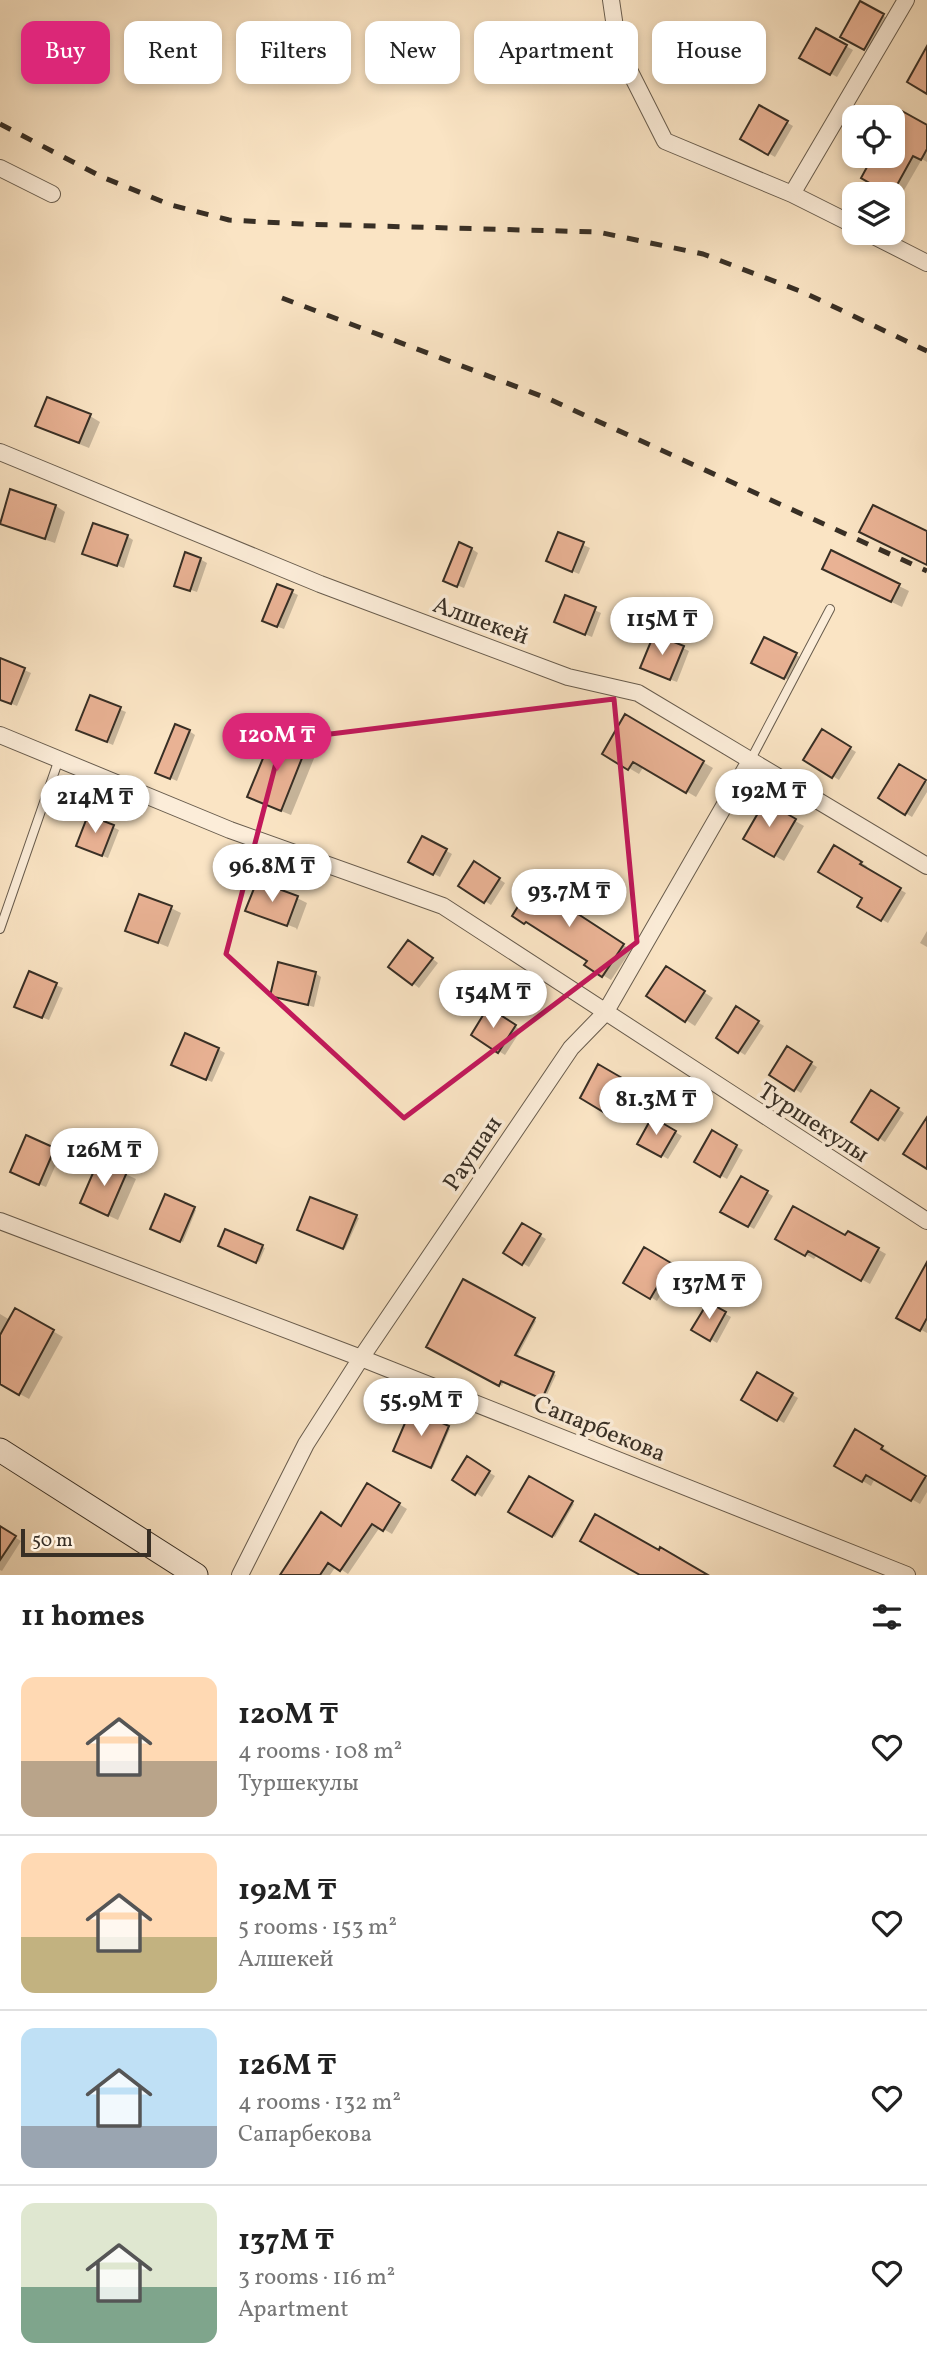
<!DOCTYPE html>
<html lang="en">
<head>
<meta charset="utf-8">
<style>
  body { margin:0; font-family:Vollkorn,serif; background:#f6f6f6; color:#222; height:100vh; display:flex; flex-direction:column; font-size:26px; white-space:nowrap }
  * { box-sizing:border-box; margin:0 }
  p { font-size:23px; color:#767676 }
  .icon { flex:none; width:38px; height:38px; fill:none; stroke:currentColor; stroke-width:2; stroke-linecap:round; stroke-linejoin:round }
  .map { position:relative; height:1575px; overflow:hidden }
  .sheet { display:flex; flex-direction:column; background:#fff; flex:1 }
  .sheet>* { flex:none }
  .top-card { position:absolute; left:21px; top:21px; width:886px; height:63px; display:flex; gap:14px }
  .fabs { position:absolute; left:842px; top:105px; display:grid; gap:14px }
  .fabs a { display:grid; place-items:center; width:63px; height:63px; border-radius:14px; background:#fff; box-shadow:0 4px 10px #0003; font-size:35px }
  .scale { position:absolute; left:21px; bottom:18px; width:130px; box-sizing:border-box; padding-left:7px; border:4px solid #382f25; border-top:0; font-size:19px; line-height:24px; white-space:nowrap; color:#382f25; -webkit-text-stroke:5px #fcedd9; paint-order:stroke }
  .price { position:absolute; translate:-50% -60px; padding:0 16px; border-radius:24px; background:#fff; color:#222; font-size:23px; line-height:46px; filter:drop-shadow(0 2px 4px #0008) }
  .price::after { content:''; position:absolute; left:50%; top:42px; width:21px; height:16px; margin-left:-10px; background:inherit; clip-path:polygon(0 0,100% 0,50% 100%) }
  .price.current { background:#db2777; color:#fff }
  ul { padding:0; list-style:none }
  li { display:flex; align-items:center; gap:21px; height:175px; padding:0 21px }
  li+li { border-top:2px solid #e0e0e0 }
  li span { display:grid; place-items:center; flex:none; width:196px; height:140px; border-radius:14px; color:#555 }
  li>.icon { margin-inline-start:auto }
  span .icon { width:84px; height:84px; fill:#fffc; stroke-width:1 }
  li b { font-size:30px }
  h2 { display:flex; justify-content:space-between; align-items:center; height:84px; padding:0 21px; font-size:30px }
  .chip { padding:0 24px; border-radius:14px; background:#fff; box-shadow:0 4px 10px #0003; font-size:24px; line-height:63px }
  .chip.current { background:#db2777; color:#fff }
  .map>svg:first-child { display:block }
  .shadow { fill:#0003 }
  .building { fill:#e9b294; stroke:#382f25; stroke-width:2 }
  .lines { fill:none; stroke-linecap:round; stroke-linejoin:round }
  .lane-casing { stroke:#685c4d; stroke-width:10 }
  .street-casing { stroke:#685c4d; stroke-width:18 }
  .secondary-casing { stroke:#382f25; stroke-width:25 }
  .lane { stroke:#fcedd9; stroke-width:8 }
  .street { stroke:#fcedd9; stroke-width:16 }
  .secondary { stroke:#fcedd9; stroke-width:23 }
  .rail { stroke:#382f25; stroke-width:5; stroke-dasharray:12 12; stroke-linecap:butt }
  .marked { fill:none; stroke:#c2185b; stroke-width:5; stroke-linejoin:round }
  .labels { text-anchor:middle; stroke-width:7; stroke-linejoin:round; paint-order:stroke }
  .street-label { font-size:24px; fill:#382f25; stroke:#fcedd9 }
</style>
</head>
<body>
<div class="map">
<svg width="927" height="1575" viewBox="0 0 927 1575">
  <rect width="100%" height="100%" fill="#fae4c4"/>
  <filter id="stains"><feTurbulence type="fractalNoise" baseFrequency=".00286" numOctaves="4"/><feColorMatrix values="0 0 0 0 .2 0 0 0 0 .09 0 0 0 0 .02 0 0 0 .5 -.17"/></filter>
  <radialGradient id="worn" r=".72"><stop offset=".6" stop-color="#630" stop-opacity="0"/><stop offset="1" stop-color="#630" stop-opacity=".3"/></radialGradient>
  <path class="shadow" d="M861 4 889 19 870 52 843 36Z
    M817 30 853 50 837 77 802 57Z
    M760 107 793 126 775 157 742 138Z
    M927 127V162L922 159 892 211V194H866L872 183 863 178 875 156H892Z
    M892 214 898 217 892 226Z
    M90 416 100 422 89 448 47 431Z
    M11 492 56 506 65 512 55 543 11 528 1 522Z
    M559 534 590 548 579 574 555 564Z
    M127 536 133 540 124 568 84 553Z
    M472 549 478 553 464 588 449 582Z
    M200 559 207 563 197 592 180 586Z
    M834 574 899 586 909 591 902 607Z
    M292 592 298 595 284 629 270 624Z
    M566 597 601 613 592 637 562 625Z
    M683 648 689 651 677 682 648 671Z
    M796 655 802 658 791 681 760 666Z
    M0 659 31 673 17 706 0 699Z
    M91 697 126 712 113 745 85 733Z
    M626 717 713 768 696 797 644 766 639 774 605 754Z
    M189 731 195 735 177 781 164 775Z
    M822 731 856 752 839 780 805 759Z
    M274 737 315 756 291 815 259 802Z
    M900 766 927 782V792L912 817 880 798Z
    M766 804 804 826 784 861 746 839Z
    M113 827 119 830 108 858 85 849Z
    M423 838 452 854 440 877 411 862Z
    M835 848 867 866 865 869 906 893 888 923 859 906 864 898Z
    M475 863 505 883 491 905 461 885Z
    M540 891 631 950 611 980 586 965 589 960 534 925 533 927 514 915Z
    M297 898 307 903 297 930 296 928 256 913Z
    M171 908 181 913 168 947 127 930Z
    M927 931V947L920 943Z
    M415 945 438 963 419 988 390 966Z
    M315 973 321 977 314 1007 272 995Z
    M30 974 63 988 49 1020 22 1009Z
    M676 974 713 998 695 1026 686 1020Z
    M737 1009 764 1026 745 1055 718 1038Z
    M489 1010 521 1030 505 1055 473 1035Z
    M218 1049 225 1053 212 1082 180 1068Z
    M788 1049 817 1067 801 1093 771 1074Z
    M599 1067 638 1089 621 1120 582 1097Z
    M878 1096 904 1113 885 1142 853 1121Z
    M653 1119 682 1136 668 1159 640 1143Z
    M712 1133 743 1150 727 1179 696 1162Z
    M27 1137 61 1153 46 1187 18 1175Z
    M100 1162 136 1179 118 1220 92 1208Z
    M741 1178 773 1196 754 1229 723 1211Z
    M166 1196 196 1210 183 1242 152 1228Z
    M311 1199 359 1218 345 1249 299 1229Z
    M522 1225 546 1239 529 1267 505 1253Z
    M226 1231 265 1248 259 1262 220 1245Z
    M849 1233 886 1254 870 1284 817 1255 814 1259 777 1238H846Z
    M645 1249 676 1268 657 1301 626 1282Z
    M927 1271V1333L898 1317Z
    M464 1282 536 1321 517 1357 556 1375 545 1399 504 1381 502 1386 429 1346Z
    M708 1304 731 1317 717 1343 694 1329Z
    M16 1310 63 1337 29 1399 0 1383V1314L10 1320Z
    M758 1375 798 1398 784 1423 743 1399Z
    M412 1412 450 1429 433 1468 395 1450Z
    M856 1432 890 1452 888 1456 927 1478V1492L920 1504 875 1478 871 1486 836 1465Z
    M467 1459 495 1476 482 1497 454 1479Z
    M529 1478 574 1504 555 1537 510 1511Z
    M368 1485 407 1509 392 1534 380 1527 348 1574 336 1566 330 1575H282L342 1527Z
    M0 1528 21 1541 2 1571 0 1570Z"/>
  <path class="building" d="M860 1 884 14 864 50 840 37Z
    M816 28 847 45 830 75 799 58Z
    M927 46V94L907 82Z
    M759 105 788 121 768 155 740 139Z
    M902 111 927 125V149L921 160 913 156 892 194H889L861 178 873 156H892V128Z
    M47 397 91 414 79 443 35 426Z
    M10 489 56 505 45 539 0 524Z
    M873 505 927 531V565L859 532Z
    M93 523 128 535 117 566 82 554Z
    M558 532 584 542 572 572 546 561Z
    M459 542 472 548 457 587 443 581Z
    M831 550 900 584 891 602 822 569Z
    M185 552 201 558 190 591 174 586Z
    M277 584 293 590 277 627 262 621Z
    M565 595 596 607 585 635 554 622Z
    M654 634 684 646 670 680 640 668Z
    M764 637 797 653 784 679 751 663Z
    M0 658 25 668 11 704 0 700Z
    M90 695 121 707 107 742 76 730Z
    M625 714 704 761 686 793 633 762 628 770 602 754Z
    M175 724 190 730 170 779 155 773Z
    M822 729 851 747 832 778 803 760Z
    M273 734 306 748 281 811 247 797Z
    M899 764 926 780 905 815 878 798Z
    M765 801 796 819 774 857 743 839Z
    M88 815 114 825 102 856 76 846Z
    M422 836 447 849 433 875 408 862Z
    M834 845 862 862 860 864 901 888 881 921 857 907 862 898 818 872Z
    M474 861 500 878 484 903 458 886Z
    M257 881 298 896 287 926 245 911Z
    M532 884 624 944 602 977 584 965 587 961 526 922 524 924 512 916Z
    M139 894 172 906 158 943 125 931Z
    M408 940 433 958 412 985 388 967Z
    M278 962 316 972 308 1005 270 996Z
    M666 966 705 991 685 1022 646 996Z
    M29 971 57 983 42 1018 14 1007Z
    M736 1006 759 1021 738 1053 716 1038Z
    M488 1007 516 1025 498 1053 471 1035Z
    M185 1033 219 1048 206 1080 171 1065Z
    M787 1046 812 1062 794 1091 769 1075Z
    M598 1064 629 1082 610 1116 580 1098Z
    M871 1090 899 1108 878 1140 851 1122Z
    M652 1117 676 1131 661 1157 637 1144Z
    M927 1117V1169L903 1154Z
    M712 1130 737 1145 720 1177 694 1162Z
    M26 1135 55 1148 39 1185 10 1172Z
    M99 1159 127 1172 108 1216 80 1203Z
    M741 1176 768 1191 748 1227 720 1212Z
    M165 1194 195 1207 180 1242 150 1229Z
    M310 1197 357 1215 343 1249 297 1230Z
    M793 1206 845 1235 848 1231 879 1248 861 1281 808 1251 805 1256 775 1239Z
    M522 1223 541 1234 522 1265 503 1253Z
    M225 1229 263 1245 256 1263 218 1246Z
    M644 1247 671 1263 650 1299 623 1283Z
    M927 1262V1318L920 1331 896 1318Z
    M463 1279 535 1318 515 1355 554 1372 542 1399 501 1381 499 1386 426 1347Z
    M708 1302 726 1312 710 1341 691 1330Z
    M15 1308 54 1330 19 1395 0 1384V1335Z
    M757 1372 793 1393 777 1421 741 1400Z
    M411 1409 449 1426 431 1468 393 1451Z
    M855 1429 883 1446 881 1449 926 1476 911 1501 866 1475 862 1482 834 1466Z
    M467 1456 490 1471 475 1495 452 1480Z
    M529 1476 573 1501 552 1537 508 1512Z
    M367 1483 400 1503 383 1531 372 1524 340 1571 328 1563 320 1575H280L321 1512 341 1526Z
    M595 1514 659 1550 660 1547 708 1575H640L580 1541Z
    M0 1526 16 1536 0 1560Z"/>
  <g class="lines">
    <defs>
      <path id="lane" d="M750 761 830 609
        M0 929 59 759"/>
      <path id="street" d="M611 0 618 48 665 141 792 194 854 225
        M0 168 52 194
        M792 194 906 0
        M868 233 927 263
        M0 452 320 584 568 677 638 693 927 866
        M0 735 230 830 443 906 927 1221
        M0 1221 361 1358 907 1575
        M240 1575 306 1444 361 1358 571 1048 605 1013 750 761"/>
      <path id="secondary" d="M0 1450 196 1575"/>
    </defs>
    <use href="#lane" class="lane-casing"/>
    <use href="#street" class="street-casing"/>
    <use href="#secondary" class="secondary-casing"/>
    <use href="#lane" class="lane"/>
    <use href="#street" class="street"/>
    <use href="#secondary" class="secondary"/>
    <path class="rail" d="M0 124 102 177 171 205 229 220 301 224 598 232 703 254 805 293 927 351
      M282 298 549 399 927 571"/>
  </g>
  <path class="marked" d="M614 699 637 942 404 1118 226 954 282 740Z"/>
  <g class="labels">
    <g class="street-label">
      <text transform="translate(481 620) rotate(20)" y="8">Алшекей</text>
      <text transform="translate(814 1122) rotate(33)" y="8">Туршекулы</text>
      <text transform="translate(472 1153) rotate(-56)" y="8">Раушан</text>
      <text transform="translate(600 1428) rotate(22)" y="8">Сапарбекова</text>
    </g>
  </g>
  <rect width="100%" height="100%" filter="url(#stains)"/>
  <rect width="100%" height="100%" fill="url(#worn)"/>
</svg>
<div class="fabs">
<a><svg class="icon" aria-label="locate" viewBox="0 0 24 24"><circle cx="12" cy="12" r="6"/><path d="M12 2v4M12 18v4M2 12h4M18 12h4"/></svg></a>
<a><svg class="icon" aria-label="layers" viewBox="0 0 24 24"><path d="M12 4l9 5-9 5-9-5zM3 14l9 5 9-5"/></svg></a>
</div>
<div class="scale">50 m</div>
<b class="price" style="left:662px;top:657px">115M ₸</b>
<b class="price current" style="left:277px;top:773px">120M ₸</b>
<b class="price" style="left:769px;top:829px">192M ₸</b>
<b class="price" style="left:95px;top:835px">214M ₸</b>
<b class="price" style="left:272px;top:904px">96.8M ₸</b>
<b class="price" style="left:569px;top:929px">93.7M ₸</b>
<b class="price" style="left:493px;top:1030px">154M ₸</b>
<b class="price" style="left:656px;top:1137px">81.3M ₸</b>
<b class="price" style="left:104px;top:1188px">126M ₸</b>
<b class="price" style="left:709px;top:1321px">137M ₸</b>
<b class="price" style="left:421px;top:1438px">55.9M ₸</b>
<div class="top-card">
<a class="chip current">Buy</a>
<a class="chip">Rent</a>
<a class="chip">Filters</a>
<a class="chip">New</a>
<a class="chip">Apartment</a>
<a class="chip">House</a>
</div>
</div>
<section class="sheet">
<h2>11 homes<svg class="icon" aria-label="filters" viewBox="0 0 24 24"><path d="M4 7h16M4 17h16"/><circle cx="9" cy="7" r="2"/><circle cx="15" cy="17" r="2"/></svg></h2>
<ul>
<li><span style="background:linear-gradient(#ffd9b3 60%,#b9a48a 0)"><svg class="icon" aria-label="home" viewBox="0 0 24 24"><path d="M3 11l9-7 9 7M6 9v11h12V9"/></svg></span><div><b>120M ₸</b><p>4 rooms · 108 m²</p><p>Туршекулы</p></div><svg class="icon" aria-label="heart" viewBox="0 0 24 24"><path d="M12 20l-8-8c-3-5 5-10 8-4 3-6 11-1 8 4z"/></svg></li>
<li><span style="background:linear-gradient(#ffd9b3 60%,#c2b280 0)"><svg class="icon" aria-label="home" viewBox="0 0 24 24"><path d="M3 11l9-7 9 7M6 9v11h12V9"/></svg></span><div><b>192M ₸</b><p>5 rooms · 153 m²</p><p>Алшекей</p></div><svg class="icon" aria-label="heart" viewBox="0 0 24 24"><path d="M12 20l-8-8c-3-5 5-10 8-4 3-6 11-1 8 4z"/></svg></li>
<li><span style="background:linear-gradient(#bfe0f5 70%,#9aa5b1 0)"><svg class="icon" aria-label="home" viewBox="0 0 24 24"><path d="M3 11l9-7 9 7M6 9v11h12V9"/></svg></span><div><b>126M ₸</b><p>4 rooms · 132 m²</p><p>Сапарбекова</p></div><svg class="icon" aria-label="heart" viewBox="0 0 24 24"><path d="M12 20l-8-8c-3-5 5-10 8-4 3-6 11-1 8 4z"/></svg></li>
<li><span style="background:linear-gradient(#dfe7d0 60%,#7fa58c 0)"><svg class="icon" aria-label="home" viewBox="0 0 24 24"><path d="M3 11l9-7 9 7M6 9v11h12V9"/></svg></span><div><b>137M ₸</b><p>3 rooms · 116 m²</p><p>Apartment</p></div><svg class="icon" aria-label="heart" viewBox="0 0 24 24"><path d="M12 20l-8-8c-3-5 5-10 8-4 3-6 11-1 8 4z"/></svg></li>
</ul>
</section>
</body>
</html>
